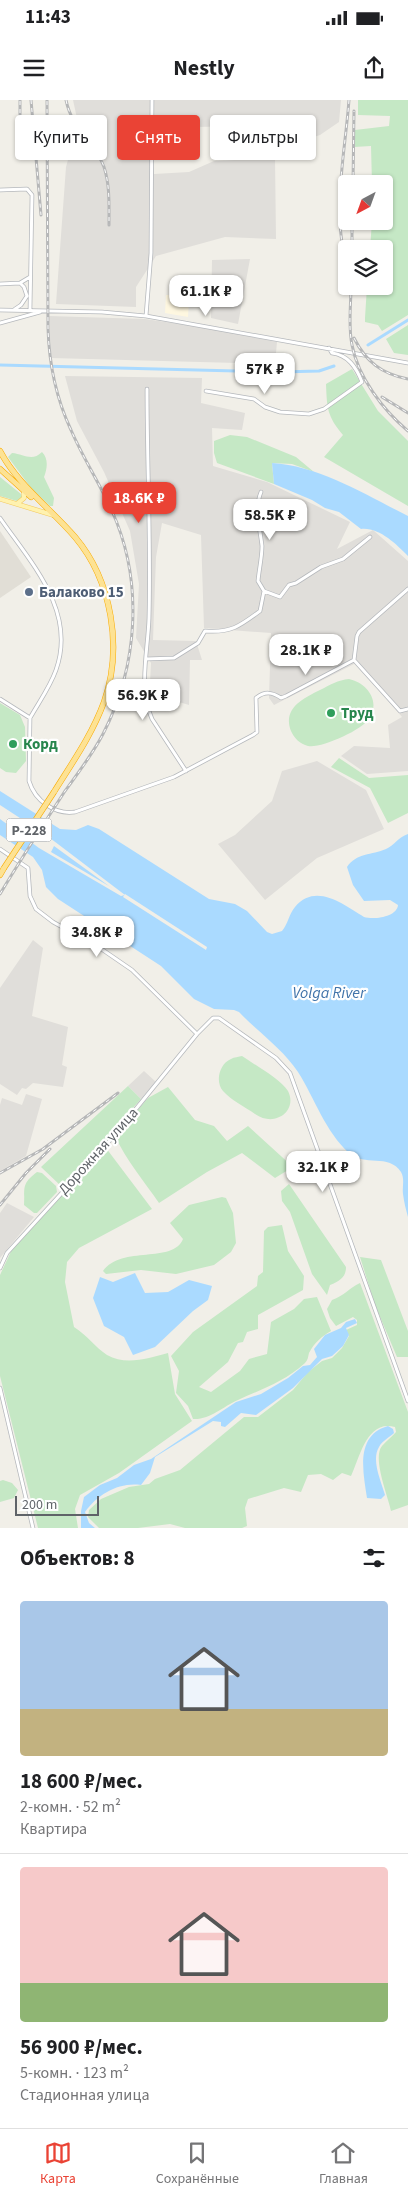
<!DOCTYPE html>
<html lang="ru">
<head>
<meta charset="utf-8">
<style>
  body { margin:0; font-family:"Source Sans 3",sans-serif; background:#f6f6f6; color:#202124; height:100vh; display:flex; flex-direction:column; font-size:19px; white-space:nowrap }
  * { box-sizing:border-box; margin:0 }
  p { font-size:16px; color:#757577 }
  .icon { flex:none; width:28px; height:28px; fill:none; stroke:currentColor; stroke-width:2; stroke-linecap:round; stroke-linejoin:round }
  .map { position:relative; height:1428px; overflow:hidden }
  .drawer { display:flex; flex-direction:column; background:#fff; flex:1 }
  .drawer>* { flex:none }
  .top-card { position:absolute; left:15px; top:15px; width:379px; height:45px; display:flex; gap:10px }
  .needle { width:32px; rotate:221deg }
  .fabs { position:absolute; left:338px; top:75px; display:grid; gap:10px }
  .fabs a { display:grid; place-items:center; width:55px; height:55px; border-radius:5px; background:#fff; box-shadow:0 1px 4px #0004; font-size:25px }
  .scale { position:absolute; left:15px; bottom:12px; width:84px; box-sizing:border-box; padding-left:5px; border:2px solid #5f6368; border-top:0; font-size:14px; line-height:18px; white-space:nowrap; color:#5f6368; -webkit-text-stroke:4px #fff; paint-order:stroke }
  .price { position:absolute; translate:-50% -42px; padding:0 11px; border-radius:10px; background:#fff; color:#222; font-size:16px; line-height:32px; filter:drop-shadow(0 1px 2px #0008) }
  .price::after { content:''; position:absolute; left:50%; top:30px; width:15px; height:11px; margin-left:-8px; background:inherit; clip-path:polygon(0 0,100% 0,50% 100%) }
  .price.active { background:#ea4335; color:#fff }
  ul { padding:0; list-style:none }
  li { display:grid; align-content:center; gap:10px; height:265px; padding:0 20px }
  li+li { border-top:1px solid #e0e0e0 }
  li span { display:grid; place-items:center; height:155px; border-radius:5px; color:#555 }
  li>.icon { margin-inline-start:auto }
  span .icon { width:90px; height:90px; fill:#fffc; stroke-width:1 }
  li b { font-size:21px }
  h2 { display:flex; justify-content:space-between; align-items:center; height:60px; padding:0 20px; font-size:21px }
  .tag { padding:0 18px; border-radius:5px; background:#fff; box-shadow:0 1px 4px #0004; font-size:18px; line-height:45px }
  .tag.active { background:#ea4335; color:#fff }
  .status { display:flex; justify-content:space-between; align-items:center; height:35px; padding:0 25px; background:#fff; direction:ltr }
  .status svg { height:14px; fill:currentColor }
  header { display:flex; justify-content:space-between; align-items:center; height:65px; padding:0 20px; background:#fff; font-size:22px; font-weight:700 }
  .dock { display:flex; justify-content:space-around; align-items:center; height:70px; border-top:1px solid #e0e0e0; background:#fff; font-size:14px; color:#757577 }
  .dock a { display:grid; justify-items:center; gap:2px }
  .dock .active { color:#ea4335 }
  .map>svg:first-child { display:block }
  .commercial { fill:#fef7e0 }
  .industrial { fill:#e0deda }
  .education { fill:#e1ded6 }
  .green { fill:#c5e8c5 }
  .water { fill:#aadaff }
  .pier { fill:#f1efe8 }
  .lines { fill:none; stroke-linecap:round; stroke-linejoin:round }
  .canal { stroke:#aadaff; stroke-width:3 }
  .minor-casing { stroke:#b5b8bc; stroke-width:4.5 }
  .major-casing { stroke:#f2c960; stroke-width:5 }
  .highway-casing { stroke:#f9ab00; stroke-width:6 }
  .minor { stroke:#fff; stroke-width:3 }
  .major { stroke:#fff2af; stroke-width:4 }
  .highway { stroke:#fde293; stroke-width:5 }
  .rail-casing { stroke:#b6b7b8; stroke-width:3 }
  .rail { stroke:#fff; stroke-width:1; stroke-dasharray:4; stroke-linecap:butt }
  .highway-bridge-casing { stroke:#f9ab00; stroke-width:6; stroke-linecap:butt }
  .highway-bridge { stroke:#fde293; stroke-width:5 }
  .service-dot { fill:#5c6f8a; stroke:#fff; stroke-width:2 }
  .leisure-dot { fill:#2e9e5b; stroke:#fff; stroke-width:2 }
  .labels { text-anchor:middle; stroke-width:4.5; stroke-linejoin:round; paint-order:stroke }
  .shield { fill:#fff; stroke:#8f9295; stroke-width:1 }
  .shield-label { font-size:14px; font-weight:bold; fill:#5f6368 }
  .service-label { font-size:15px; font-weight:bold; fill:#4e5e75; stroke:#fff; text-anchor:start }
  .leisure-label { font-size:15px; font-weight:bold; fill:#27864d; stroke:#fff; text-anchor:start }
  .street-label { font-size:15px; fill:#5f6368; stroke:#fff }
  .water-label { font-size:16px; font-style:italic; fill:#4174aa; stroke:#fff }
</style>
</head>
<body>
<div class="status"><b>11:43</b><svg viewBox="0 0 49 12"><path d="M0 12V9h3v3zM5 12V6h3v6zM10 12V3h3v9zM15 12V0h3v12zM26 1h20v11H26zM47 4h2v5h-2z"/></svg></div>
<header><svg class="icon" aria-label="menu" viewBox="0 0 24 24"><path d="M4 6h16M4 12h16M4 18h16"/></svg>Nestly<svg class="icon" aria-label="share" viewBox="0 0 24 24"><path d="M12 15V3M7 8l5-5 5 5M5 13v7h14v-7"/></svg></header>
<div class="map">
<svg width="408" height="1428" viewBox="0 0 408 1428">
  <rect width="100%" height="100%" fill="#f1efe8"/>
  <path class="commercial" d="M166 195H171L172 197H185V200L189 199 188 217 165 213Z"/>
  <path class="industrial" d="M73 0H341L339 22 320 35 286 46 242 26 149 28 154 74 189 72 214 61 275 58 276 139 225 137 156 156 136 187V207L56 204 66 67 78 23Z
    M250 159 238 224 211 218 212 160Z
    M49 216 145 219 207 228 277 242 275 264 51 258Z
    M65 276 202 278 201 303 245 313 242 330 212 328 213 366 267 382 350 422 337 449 373 430 408 461V671L367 674 341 656 354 646 390 648 388 625 402 617 356 563 274 605 269 598 271 533 204 528 201 435 162 423 156 457 153 540 196 541 202 560H190L189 605 169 599 150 583 151 563 136 538 139 484 130 431 104 372 77 321Z
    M317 661 366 690 384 729 317 758 265 800 218 744 235 735 272 701 282 671Z
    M33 840 43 848 32 916 68 927 62 965 67 967 63 987 33 983 26 989 22 988 17 995 0 984V888Z
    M144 971 156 982 141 999 128 986Z
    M26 994 42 999 26 1056 0 1071V1005L2 998 22 1005Z
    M7 1103 34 1117 0 1158V1113Z"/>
  <path class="education" d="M0 431 31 477 0 498Z"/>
  <path class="green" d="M358 0H408V215L382 231 378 225 365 222V218L367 186H384V149H370L372 121H384V84H372L371 46 354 47 355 30 389 26 390 16 358 15Z
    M408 225V255L394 253 386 239Z
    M352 269 378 311 408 341V406L324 357 343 335C327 316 327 308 326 284Z
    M230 335 247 337 296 357 314 372 292 364 272 363 274 384 217 363 214 353V341Z
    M42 352C49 359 47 369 44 377L54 398 53 406H50L31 388 8 357 12 353C24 354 32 362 42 352Z
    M0 377 21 394 22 397 17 401 0 396Z
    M349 579C367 583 381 601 369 619 362 630 320 649 308 646 300 644 294 638 291 631 282 608 304 598 320 590 330 585 338 580 349 579Z
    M0 603 20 615 25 627 26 661 16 673 6 672 0 668Z
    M339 658 369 678 408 675V713L388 723 370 688 331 667Z
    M242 956C255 965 280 979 288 991 298 1011 275 1028 255 1014 245 1007 231 1000 223 991 215 982 219 964 231 959 234 957 239 957 242 956Z
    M128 986 141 999 62 1087 41 1067Z
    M168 987 195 1020 214 1026 227 1041 248 1026 293 1067 275 1078 242 1053 207 1072 159 1103C144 1081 126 1060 115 1036L148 998Z
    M106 1048 152 1109 79 1148 67 1162 65 1182 74 1227C87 1235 95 1247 107 1255 126 1266 149 1258 168 1253L175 1294 192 1321 119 1373 80 1395 75 1409 78 1428H38L0 1276V1175L13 1147Z
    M37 1072 42 1073 56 1086 57 1092 37 1113H34L24 1105C25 1088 21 1084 37 1072Z
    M289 1084 346 1167C346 1177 340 1181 330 1185L327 1195 312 1174 290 1112 282 1101 281 1091Z
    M222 1097 226 1098 233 1113 236 1143 231 1152 214 1165 176 1174 141 1170 106 1174 103 1171C122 1145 173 1164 183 1139L170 1123 189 1105Z
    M282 1125 288 1151 304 1176 303 1190 258 1215V1229L247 1232 243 1242 238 1243 228 1262 199 1287 211 1292 240 1271 249 1259 267 1254 271 1222 294 1209 304 1199 317 1197 331 1231C322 1236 314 1243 309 1253 308 1257 308 1260 305 1263 284 1282 262 1289 238 1300 222 1307 210 1320 193 1319L188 1306 176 1293 179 1271 171 1256 193 1232 257 1186 258 1176 263 1172 264 1131 268 1127Z
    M360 1157 381 1160 408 1231V1257H397L375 1205Z
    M360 1183 408 1312V1405L391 1411C388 1396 372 1358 382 1346 386 1341 392 1337 396 1332L395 1327C367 1319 360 1357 351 1376L342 1373 333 1380 321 1374 308 1375 301 1392 284 1388 248 1399 245 1408 247 1426 242 1428H185L170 1424 138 1428H99L88 1417 89 1410 101 1399 129 1387 149 1384 155 1379 180 1370 244 1317H258L293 1290 308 1272 322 1261 332 1258 342 1248 349 1236 346 1230 357 1225V1220L353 1217 336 1226 330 1218 327 1209 332 1200C344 1196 349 1188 360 1183Z
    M3 1380 12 1383 18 1390 14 1398 0 1402V1381Z"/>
  <path class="water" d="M272 363C320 366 366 395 408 416V456C396 444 379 427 361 429L339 412 325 408 312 400 274 384Z
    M0 691 60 729 76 730 88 725 99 729 209 799 235 804 247 811 267 832 272 834 282 831C288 824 289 814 295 807 316 782 344 805 364 817 374 820 397 817 398 805L390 800 364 801 353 785 347 767C356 753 372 755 386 749 394 746 398 737 408 734V1117C406 1110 404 1102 403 1094 402 1087 405 1079 401 1072 389 1053 364 1067 349 1053 325 1031 315 999 298 972 283 949 258 932 239 912L234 910 214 909 194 899 161 866 58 799 46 787 42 770 33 757 0 735V719L39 748 121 796 125 795 46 735 0 705Z
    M54 746 109 786 114 789 51 752Z
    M135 1173 145 1193 168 1192 189 1180 212 1186 208 1200 193 1211 155 1247 133 1255 124 1237 104 1226 93 1198 100 1177 113 1182Z
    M355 1219 357 1223 346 1228 349 1235 343 1246 332 1256 322 1259 293 1288 256 1315 241 1313 225 1327 221 1326V1322L213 1321 155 1357 150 1373 141 1385C119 1382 98 1394 85 1412L89 1423 95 1428H81V1411L84 1397 100 1385 117 1378 134 1365 151 1359 236 1302 261 1294 288 1278 303 1266 310 1265 317 1257 314 1249 325 1235 341 1228 346 1222Z
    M388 1326 393 1329 394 1333C390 1337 382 1341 379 1347 371 1360 381 1381 385 1395L381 1399 367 1398C363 1372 355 1335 388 1326Z"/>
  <path class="pier" d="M125 794 207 847 206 850 123 797Z"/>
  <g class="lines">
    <path class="canal" d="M368 245 408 220
      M0 265 280 272 319 271 334 266"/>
    <defs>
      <path id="minor" d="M0 90 27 89 32 95 30 210
        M0 184 20 183 30 177
        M15 209 21 205 27 196 24 187 20 183
        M0 210 102 212 146 216 408 263
        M146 216 151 153 152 0
        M0 223 40 212
        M147 289C147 365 151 442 149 518 148 551 138 588 152 619L186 671
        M206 291 254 299 265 307 280 312 309 314 324 309 362 282C356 267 348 255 332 253L329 248
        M261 392C254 409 260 428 262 446 262 457 259 470 258 481L264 491
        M0 418C31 463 77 511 56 570 50 587 39 602 30 618L0 599
        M146 559 174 558 198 543 205 531C231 533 240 526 260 511L264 491 280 497 289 485 296 483 321 467 343 459 370 437
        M354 560 400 611 408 609
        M30 618 29 681C35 701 55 715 75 712L174 677 253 635 257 632 256 598C265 591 272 592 281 598L286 596 354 560 357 536 359 532 408 489
        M0 749 28 768 30 796 36 809 53 822 100 848 132 870 197 934
        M0 1168 7 1153 113 1037 197 934 213 918H219L276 958 290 973 408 1301
        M0 1288 33 1428"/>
      <path id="major" d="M0 399 53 415
        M18 403 24 398V391"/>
      <path id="highway" d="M0 351C18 385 50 408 75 437 112 481 123 548 104 602 92 635 72 663 54 692
        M0 369 31 397
        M0 775 4 768"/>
    </defs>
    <use href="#minor" class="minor-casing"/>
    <use href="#major" class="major-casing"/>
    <use href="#highway" class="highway-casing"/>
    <use href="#minor" class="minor"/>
    <use href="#major" class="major"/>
    <use href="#highway" class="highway"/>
    <defs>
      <path id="rail" d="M31 0 41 115
        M66 0C72 30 95 42 104 67 110 85 109 106 109 125
        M20 29V0
        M353 84 354 11
        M352 149V121
        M346 163C332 109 345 54 349 0
        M351 186C351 205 348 226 352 245 358 277 383 310 408 331
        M354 238C366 262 382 274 408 279
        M382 297 408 313
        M0 794C21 759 43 725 65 691 78 673 92 655 103 634 138 566 144 482 112 411 100 384 83 358 71 330 56 298 49 263 48 228L47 0
        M0 1073 43 1049 118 993
        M0 1105 26 1073 50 1049"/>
    </defs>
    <use href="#rail" class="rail-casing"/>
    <use href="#rail" class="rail"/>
    <defs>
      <path id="highway-bridge" d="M4 768 54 692"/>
    </defs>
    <use href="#highway-bridge" class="highway-bridge-casing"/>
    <use href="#highway-bridge" class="highway-bridge"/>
  </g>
  <circle class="service-dot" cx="29" cy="492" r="5"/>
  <g class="leisure-dot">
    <circle cx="331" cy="613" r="5"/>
    <circle cx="13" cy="644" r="5"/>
  </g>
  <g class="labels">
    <rect class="shield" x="6.5" y="718.5" width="45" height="23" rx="4"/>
    <g class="shield-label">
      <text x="29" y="735">Р-228</text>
    </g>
    <g class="service-label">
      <text x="39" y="497">Балаково 15</text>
    </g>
    <g class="leisure-label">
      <text x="341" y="618">Труд</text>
      <text x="23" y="649">Корд</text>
    </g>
    <g class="street-label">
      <text transform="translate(98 1051) rotate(-48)" y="5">Дорожная улица</text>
    </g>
    <g class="water-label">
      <text x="329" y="898">Volga River</text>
    </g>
  </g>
</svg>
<div class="fabs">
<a><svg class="needle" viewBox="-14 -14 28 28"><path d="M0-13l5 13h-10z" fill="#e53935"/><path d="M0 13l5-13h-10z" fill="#757577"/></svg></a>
<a><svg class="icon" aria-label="layers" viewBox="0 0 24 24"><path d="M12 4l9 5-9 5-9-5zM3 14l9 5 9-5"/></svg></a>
</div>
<div class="scale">200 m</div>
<b class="price" style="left:206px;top:217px">61.1K ₽</b>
<b class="price" style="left:265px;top:295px">57K ₽</b>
<b class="price active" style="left:139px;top:424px">18.6K ₽</b>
<b class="price" style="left:270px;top:441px">58.5K ₽</b>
<b class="price" style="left:306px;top:576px">28.1K ₽</b>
<b class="price" style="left:143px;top:621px">56.9K ₽</b>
<b class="price" style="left:97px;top:858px">34.8K ₽</b>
<b class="price" style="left:323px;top:1093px">32.1K ₽</b>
<div class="top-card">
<a class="tag">Купить</a>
<a class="tag active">Снять</a>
<a class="tag">Фильтры</a>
</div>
</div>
<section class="drawer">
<h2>Объектов: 8<svg class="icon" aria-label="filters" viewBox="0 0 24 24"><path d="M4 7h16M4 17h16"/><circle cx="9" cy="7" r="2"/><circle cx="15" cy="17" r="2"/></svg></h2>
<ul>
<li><span style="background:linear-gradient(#a9c7e8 70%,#c2b280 0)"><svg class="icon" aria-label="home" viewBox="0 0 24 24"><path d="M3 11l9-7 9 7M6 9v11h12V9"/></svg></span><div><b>18 600 ₽/мес.</b><p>2-комн. · 52 m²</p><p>Квартира</p></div></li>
<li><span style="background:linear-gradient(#f6c9c9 75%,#8fb573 0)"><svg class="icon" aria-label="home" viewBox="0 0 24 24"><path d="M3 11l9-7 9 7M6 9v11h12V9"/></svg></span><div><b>56 900 ₽/мес.</b><p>5-комн. · 123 m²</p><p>Стадионная улица</p></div></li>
</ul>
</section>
<nav class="dock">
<a class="active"><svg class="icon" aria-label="map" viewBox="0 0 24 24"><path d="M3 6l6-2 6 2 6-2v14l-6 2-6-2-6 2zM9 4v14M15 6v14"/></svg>Карта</a>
<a><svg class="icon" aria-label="saved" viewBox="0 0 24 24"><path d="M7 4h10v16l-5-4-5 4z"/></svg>Сохранённые</a>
<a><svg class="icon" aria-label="home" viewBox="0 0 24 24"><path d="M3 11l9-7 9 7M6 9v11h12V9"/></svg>Главная</a>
</nav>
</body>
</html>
